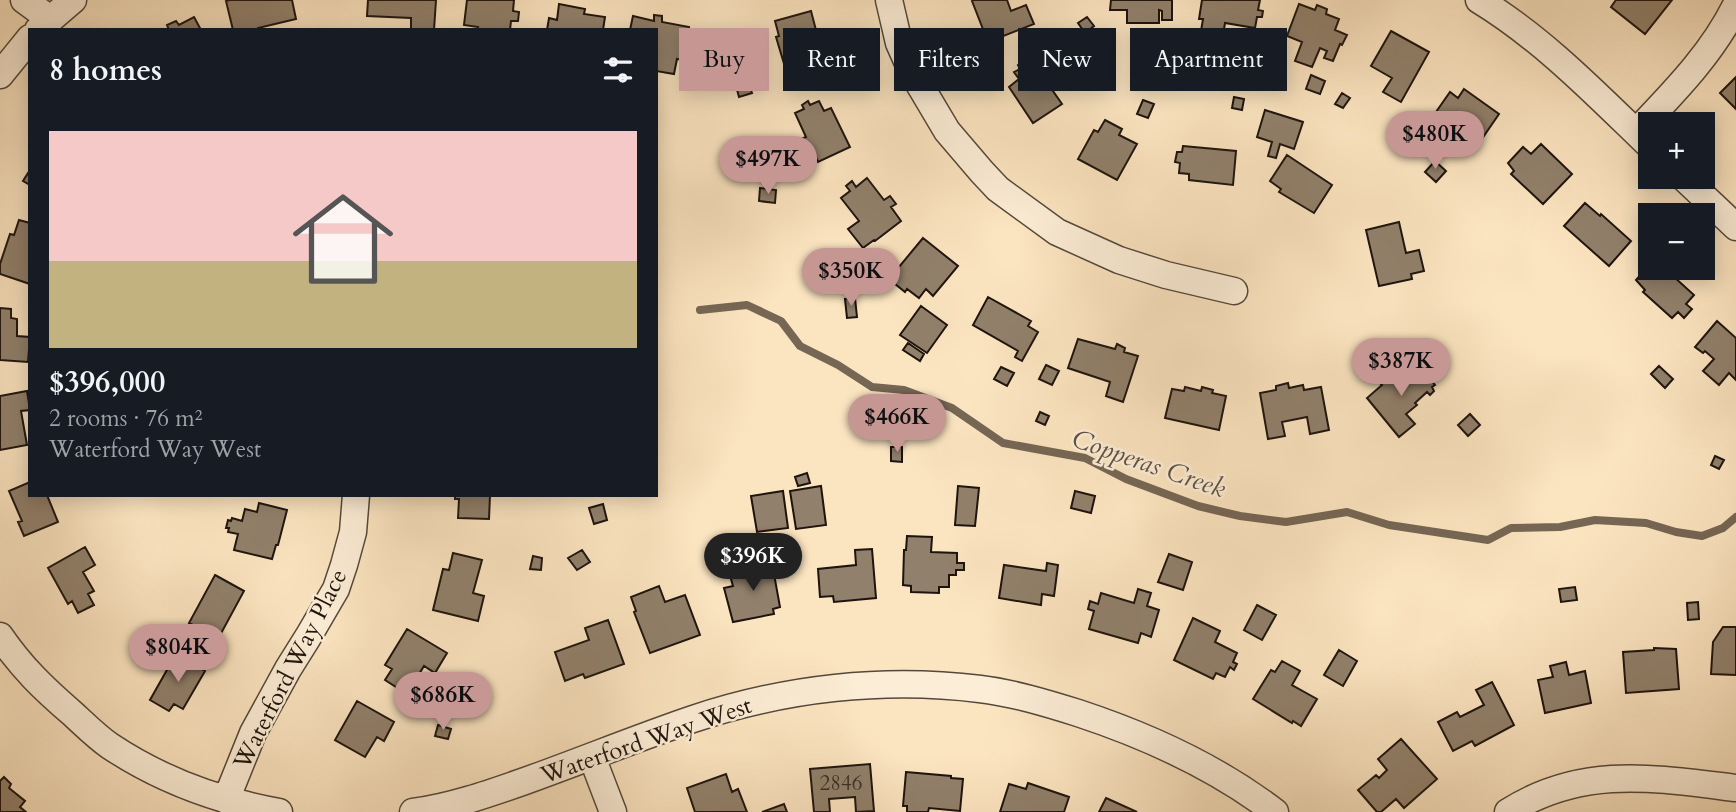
<!DOCTYPE html>
<html lang="en">
<head>
<meta charset="utf-8">
<style>
  body { margin:0; font-family:Cardo,serif; background:#242831; color:#f1f3f6; height:100vh; display:flex; flex-direction:column; font-size:26px; white-space:nowrap }
  * { box-sizing:border-box; margin:0 }
  p { font-size:23px; color:#9ea1a6 }
  .icon { flex:none; width:38px; height:38px; fill:none; stroke:currentColor; stroke-width:2; stroke-linecap:round; stroke-linejoin:round }
  .map { position:relative; flex:1; overflow:hidden }
  .side { position:absolute; left:28px; top:28px; width:630px; height:469px; display:flex; flex-direction:column; background:#171b24; border-radius:0px; box-shadow:0 4px 18px #0003 }
  .side>* { flex:none }
  .banner { position:absolute; left:679px; top:28px; width:665px; height:63px; display:flex; gap:14px }
  .fabs { position:absolute; left:1638px; top:112px; display:grid; gap:14px }
  .fabs a { display:grid; place-items:center; width:77px; height:77px; border-radius:0px; background:#171b24; box-shadow:0 4px 18px #0003; font-size:35px }
  .price { position:absolute; translate:-50% -60px; padding:0 16px; border-radius:24px; background:#c59692; color:#111; font-size:23px; line-height:46px; filter:drop-shadow(0 2px 4px #0008) }
  .price::after { content:''; position:absolute; left:50%; top:42px; width:21px; height:16px; margin-left:-10px; background:inherit; clip-path:polygon(0 0,100% 0,50% 100%) }
  .price.selected { background:#222; color:#fff }
  ul { padding:0; list-style:none }
  li { display:grid; align-content:center; gap:14px; height:371px; padding:0 21px }
  li span { display:grid; place-items:center; height:217px; border-radius:0px; color:#555 }
  li>.icon { margin-inline-start:auto }
  span .icon { width:126px; height:126px; fill:#fffc; stroke-width:1 }
  li b { font-size:30px }
  h2 { display:flex; justify-content:space-between; align-items:center; height:84px; padding:0 21px; font-size:30px }
  .pill { padding:0 24px; border-radius:0px; background:#171b24; box-shadow:0 4px 18px #0003; font-size:24px; line-height:63px }
  .pill.selected { background:#c59692; color:#111 }
  .map>svg:first-child { display:block }
  .lines { fill:none; stroke-linecap:round; stroke-linejoin:round }
  .stream { stroke:#766654; stroke-width:8 }
  .building { fill:#91806b; stroke:#1e140e; stroke-width:2 }
  .street-casing { stroke:#55483a; stroke-width:29 }
  .street { stroke:#fcedd6; stroke-width:26 }
  .labels { text-anchor:middle; stroke-width:5; stroke-linejoin:round; paint-order:stroke }
  .number-label { font-size:21px; fill:#3b2f25 }
  .street-label { font-size:24px; fill:#1e140e; stroke:#fcedd6 }
  .water-label { font-size:26px; font-style:italic; fill:#605243; stroke:#fcedd6 }
</style>
</head>
<body>
<div class="map">
<svg width="1736" height="812" viewBox="0 0 1736 812">
  <rect width="100%" height="100%" fill="#fbe4c0"/>
  <filter id="stains"><feTurbulence type="fractalNoise" baseFrequency=".00286" numOctaves="4"/><feColorMatrix values="0 0 0 0 .2 0 0 0 0 .09 0 0 0 0 .02 0 0 0 .5 -.17"/></filter>
  <radialGradient id="worn" r=".72"><stop offset=".6" stop-color="#630" stop-opacity="0"/><stop offset="1" stop-color="#630" stop-opacity=".3"/></radialGradient>
  <g class="lines">
    <path class="stream" d="M700 310 747 305 781 321 800 346 838 365 872 387 904 390 952 408 1003 443 1085 458 1126 479 1198 506 1240 516 1286 522 1347 512 1389 525 1488 540 1511 528 1560 527 1595 520 1646 523 1676 532 1702 536 1723 528 1736 517"/>
  </g>
  <path class="building" d="M230 0H292L296 19 258 28V30H233L226 1Z
    M368 0H436L434 30H411V18L367 16Z
    M467 0H514L513 11 519 12 518 21H511L510 30H477L478 27 464 25Z
    M974 0H1007L1011 11 1026 5 1034 24 988 42 972 1Z
    M1111 0H1172V20H1162V11L1159 10V23H1127V10H1110Z
    M1202 0H1260L1258 10 1263 11 1262 17H1257L1255 28 1225 23 1223 35 1201 31 1203 19H1199Z
    M1616 0H1672L1645 34 1611 7Z
    M559 4 585 9 584 14 605 17 603 30H547L549 18 557 20Z
    M1299 4 1315 10 1317 5 1327 9 1326 14 1339 19 1335 30 1347 35 1342 45 1340 44 1333 61 1324 58 1327 51 1320 48 1312 67 1295 61 1302 42 1287 36Z
    M811 11 823 57 785 67 776 37 779 36 775 21Z
    M654 15 662 16V22L689 27 683 60 677 59 674 74 656 71V30H630L633 16 654 21Z
    M194 17 201 30H169L167 25 176 21 179 25Z
    M1087 17 1094 26 1085 33 1078 23Z
    M1391 31 1429 52 1401 102 1383 92 1392 78 1371 66Z
    M1039 56 1046 66 1039 71 1062 104 1033 123 1009 87 1019 79 1014 72 1020 69 1018 65 1025 60 1028 64Z
    M1192 63 1197 71 1190 77 1184 68Z
    M1245 70 1258 73 1255 84H1253L1252 86 1241 84Z
    M1311 75 1325 81 1320 94 1306 89Z
    M1736 77V109L1720 93Z
    M748 82 752 93 739 97 736 86Z
    M1464 89 1499 114 1479 143 1436 112 1450 92 1458 98Z
    M1342 93 1350 98 1343 108 1335 104Z
    M1234 97 1244 99 1242 110 1232 108Z
    M1143 100 1154 104 1148 118 1137 114Z
    M808 101 810 105 819 101 824 111 831 108 850 147 818 162 815 155 801 161 792 143 806 137 795 113 804 109 802 105Z
    M1265 110 1303 122 1294 149 1280 144 1276 158 1268 156 1272 142 1257 137Z
    M1105 120 1122 129 1119 135 1137 144 1117 180 1078 159 1094 130 1098 132Z
    M1541 144 1572 174 1543 204 1511 174 1514 171 1508 163 1523 147 1531 154Z
    M1183 146 1236 151 1233 185 1189 180V174L1179 173 1180 163 1175 162 1177 152H1182Z
    M1287 155 1332 185 1314 213 1279 192 1281 189 1270 181Z
    M1435 161 1446 171 1436 182 1425 172Z
    M30 170V185L23 181Z
    M867 178 884 200 890 196 896 204 891 207 901 221 875 241 874 240 863 248 848 229 859 221 841 198 850 191 846 186 852 181 856 187Z
    M760 188 776 190 775 203 759 201Z
    M1585 203 1600 216 1601 214 1631 241 1609 266 1564 226Z
    M19 220 30 223V284L0 274V264L10 234 14 235Z
    M1399 222 1406 253 1419 250 1424 271 1411 274 1412 279 1379 286 1366 230Z
    M923 238 958 266 933 296 926 289 919 298 907 289 905 292 889 279Z
    M846 251 858 256 852 269 840 264Z
    M1650 264V268H1658L1663 272 1666 269 1667 270 1669 268H1672L1678 272 1674 277 1694 295 1686 304 1692 309 1684 318 1678 312 1672 318 1643 292 1645 290 1636 280Z
    M876 265 884 273 873 284 866 275Z
    M988 297 1031 321 1028 326 1038 332 1022 361 1015 357 1018 351 973 325Z
    M855 298 857 317 847 318 845 299Z
    M921 306 947 325 927 353 900 335Z
    M0 308 11 309V318L17 319V336L30 337 28 362 0 360Z
    M1717 321 1736 338V380L1729 373 1719 385 1703 371 1714 359 1705 351 1703 353 1695 347Z
    M1078 339 1115 349 1117 344 1125 348 1124 352 1138 356 1123 402 1106 396 1110 382 1068 368Z
    M908 343 924 354 920 361 903 350Z
    M1046 365 1059 371 1052 385 1039 379Z
    M1659 366 1673 379 1665 388 1651 374Z
    M1001 367 1014 373 1007 386 994 379Z
    M1405 367 1413 376 1422 369 1435 385 1432 387 1434 391 1430 395 1427 392 1415 403 1417 405 1406 414 1415 424 1399 437 1367 398 1382 385 1380 383 1388 376 1391 379Z
    M1288 383 1289 388 1303 385 1304 390 1321 387 1329 430 1310 434 1307 417 1282 422 1285 436 1268 439 1260 393 1276 390V386Z
    M1185 387 1201 391 1202 387 1213 390 1212 393 1226 396 1219 430 1165 418 1172 389 1184 391Z
    M27 391 30 410 21 411 27 445 0 450V396Z
    M1040 412 1049 416 1045 425 1036 421Z
    M1470 414 1480 425 1468 436 1458 425Z
    M891 447H902V462L891 461Z
    M1715 456 1724 460 1719 469 1711 465Z
    M807 473 810 483 798 486 795 477Z
    M30 482V495H47L58 522 24 536 18 522 22 521 9 491Z
    M821 486 826 525 796 529 790 491Z
    M958 486 979 488 975 526 955 525Z
    M783 491 788 528 757 532 751 496Z
    M1075 491 1095 496 1091 513 1071 508Z
    M455 495H490L489 519 458 518 459 499H455Z
    M259 503 287 510 278 545H276L272 559 234 550 238 534 228 532 229 528H226L228 520 231 521 232 518 242 521 245 509 257 512Z
    M603 504 607 520 594 524 589 508Z
    M907 536 932 537 931 552 957 553V563H964V570H956V575H949V587H939V593L911 592V586L903 585 904 550H906Z
    M85 547 95 565 83 572 94 591 88 594 94 605 78 613 72 601 68 604 48 568Z
    M872 549 876 598 834 602 833 596 820 597 818 569 856 565 855 550Z
    M582 550 590 562 577 570 568 558Z
    M453 553 482 560 473 593 484 596 478 621 433 610 443 569 449 570Z
    M1169 554 1192 562 1183 590 1158 582Z
    M533 556 542 558 541 570 530 569Z
    M772 563 780 607 773 609 774 614 733 622 724 588 733 586 729 572Z
    M1047 563 1058 565 1054 596 1042 594 1041 605 999 598 1004 565 1046 571Z
    M215 575 244 591 218 639 189 623Z
    M659 586 665 602 685 595 700 635 650 653 634 612 636 611 631 597Z
    M1575 587 1577 600 1561 602 1559 589Z
    M1138 589 1151 593 1147 606 1159 610 1151 637 1141 633 1138 643 1089 629 1094 611 1088 609 1090 601 1098 604 1101 593 1134 603Z
    M1698 602 1699 619 1688 620 1687 603Z
    M1257 605 1276 615 1262 640 1244 630Z
    M1193 618 1220 631 1215 642 1237 653 1233 662 1237 664 1234 670 1230 667 1225 677 1216 673 1213 679 1174 660Z
    M608 620 624 664 585 678 583 674 565 681 555 652 589 640 585 628Z
    M1723 627H1736V675L1711 674 1713 642Z
    M147 629 157 634 153 642 144 637Z
    M407 629 447 653 435 673 424 666 407 694 385 680 392 669 385 665Z
    M1654 648 1676 649 1679 689 1626 693 1623 652 1654 650Z
    M1339 650 1357 661 1343 686 1324 675Z
    M176 654 205 671 183 709 174 704 169 711 150 700Z
    M1282 661 1300 671 1292 685 1317 699 1301 726 1293 721 1292 723 1253 699 1271 670 1275 672Z
    M1566 662 1569 675 1585 671 1591 703 1545 713 1538 680 1553 677 1550 666Z
    M1492 682 1514 725 1475 746 1472 741 1453 751 1438 722 1457 712 1460 717 1484 705 1476 690Z
    M357 701 394 722 384 741 377 737 365 757 335 740Z
    M438 725 451 729 448 739 435 736Z
    M1401 739 1437 779 1404 808 1396 799 1381 812H1377L1358 790 1376 775 1379 778 1387 770 1378 759Z
    M870 764 874 811 856 812 855 797 829 799 830 812H814L810 769Z
    M906 772 951 776V778L963 779 960 811 929 808 928 812H907V806H903Z
    M726 774 732 792 738 789 747 812H695L687 788Z
    M4 777 11 784 9 788 25 801 20 807 26 812H0V781Z
    M1028 783 1069 797 1064 812H1000L1009 784 1026 789Z
    M1106 798 1137 812H1099Z
    M784 804 787 812H762Z"/>
  <g class="lines">
    <defs>
      <path id="street" d="M24 0 50 19
        M889 0 899 43 912 72 947 131 982 172 998 189 1057 232 1119 260 1166 275 1234 291
        M1479 0C1543 39 1596 94 1650 146
        M38 30 73 0
        M0 75 30 38
        M1636 132C1673 93 1712 54 1736 5
        M1683 177 1736 227
        M0 636C22 668 44 689 73 714 85 725 97 737 110 746 161 780 219 801 279 812
        M592 757 613 812
        M226 800 253 733 288 669 308 637 336 589 344 565 353 532 356 495
        M413 812C451 807 488 794 525 781 581 761 637 738 693 719 785 688 885 677 980 689 1013 693 1046 703 1078 713 1148 736 1216 767 1275 812
        M1508 812C1582 765 1654 778 1736 788"/>
    </defs>
    <use href="#street" class="street-casing"/>
    <use href="#street" class="street"/>
  </g>
  <g class="labels">
    <g class="number-label">
      <text x="841" y="790">2846</text>
    </g>
    <g class="street-label">
      <text transform="translate(290 669) rotate(-63)" y="8">Waterford Way Place</text>
      <text transform="translate(646 740) rotate(-19)" y="8">Waterford Way West</text>
    </g>
    <g class="water-label">
      <text transform="translate(1149 463) rotate(19)" y="9">Copperas Creek</text>
    </g>
  </g>
  <rect width="100%" height="100%" filter="url(#stains)"/>
  <rect width="100%" height="100%" fill="url(#worn)"/>
</svg>
<div class="fabs">
<a>+</a>
<a>−</a>
</div>
<b class="price" style="left:1435px;top:171px">$480K</b>
<b class="price" style="left:768px;top:196px">$497K</b>
<b class="price" style="left:851px;top:308px">$350K</b>
<b class="price" style="left:1401px;top:398px">$387K</b>
<b class="price" style="left:897px;top:454px">$466K</b>
<b class="price selected" style="left:753px;top:593px">$396K</b>
<b class="price" style="left:178px;top:684px">$804K</b>
<b class="price" style="left:443px;top:732px">$686K</b>
<div class="banner">
<a class="pill selected">Buy</a>
<a class="pill">Rent</a>
<a class="pill">Filters</a>
<a class="pill">New</a>
<a class="pill">Apartment</a>
</div>
<section class="side">
<h2>8 homes<svg class="icon" aria-label="filters" viewBox="0 0 24 24"><path d="M4 7h16M4 17h16"/><circle cx="9" cy="7" r="2"/><circle cx="15" cy="17" r="2"/></svg></h2>
<ul>
<li><span style="background:linear-gradient(#f6c9c9 60%,#c2b280 0)"><svg class="icon" aria-label="home" viewBox="0 0 24 24"><path d="M3 11l9-7 9 7M6 9v11h12V9"/></svg></span><div><b>$396,000</b><p>2 rooms · 76 m²</p><p>Waterford Way West</p></div></li>
</ul>
</section>
</div>
</body>
</html>
